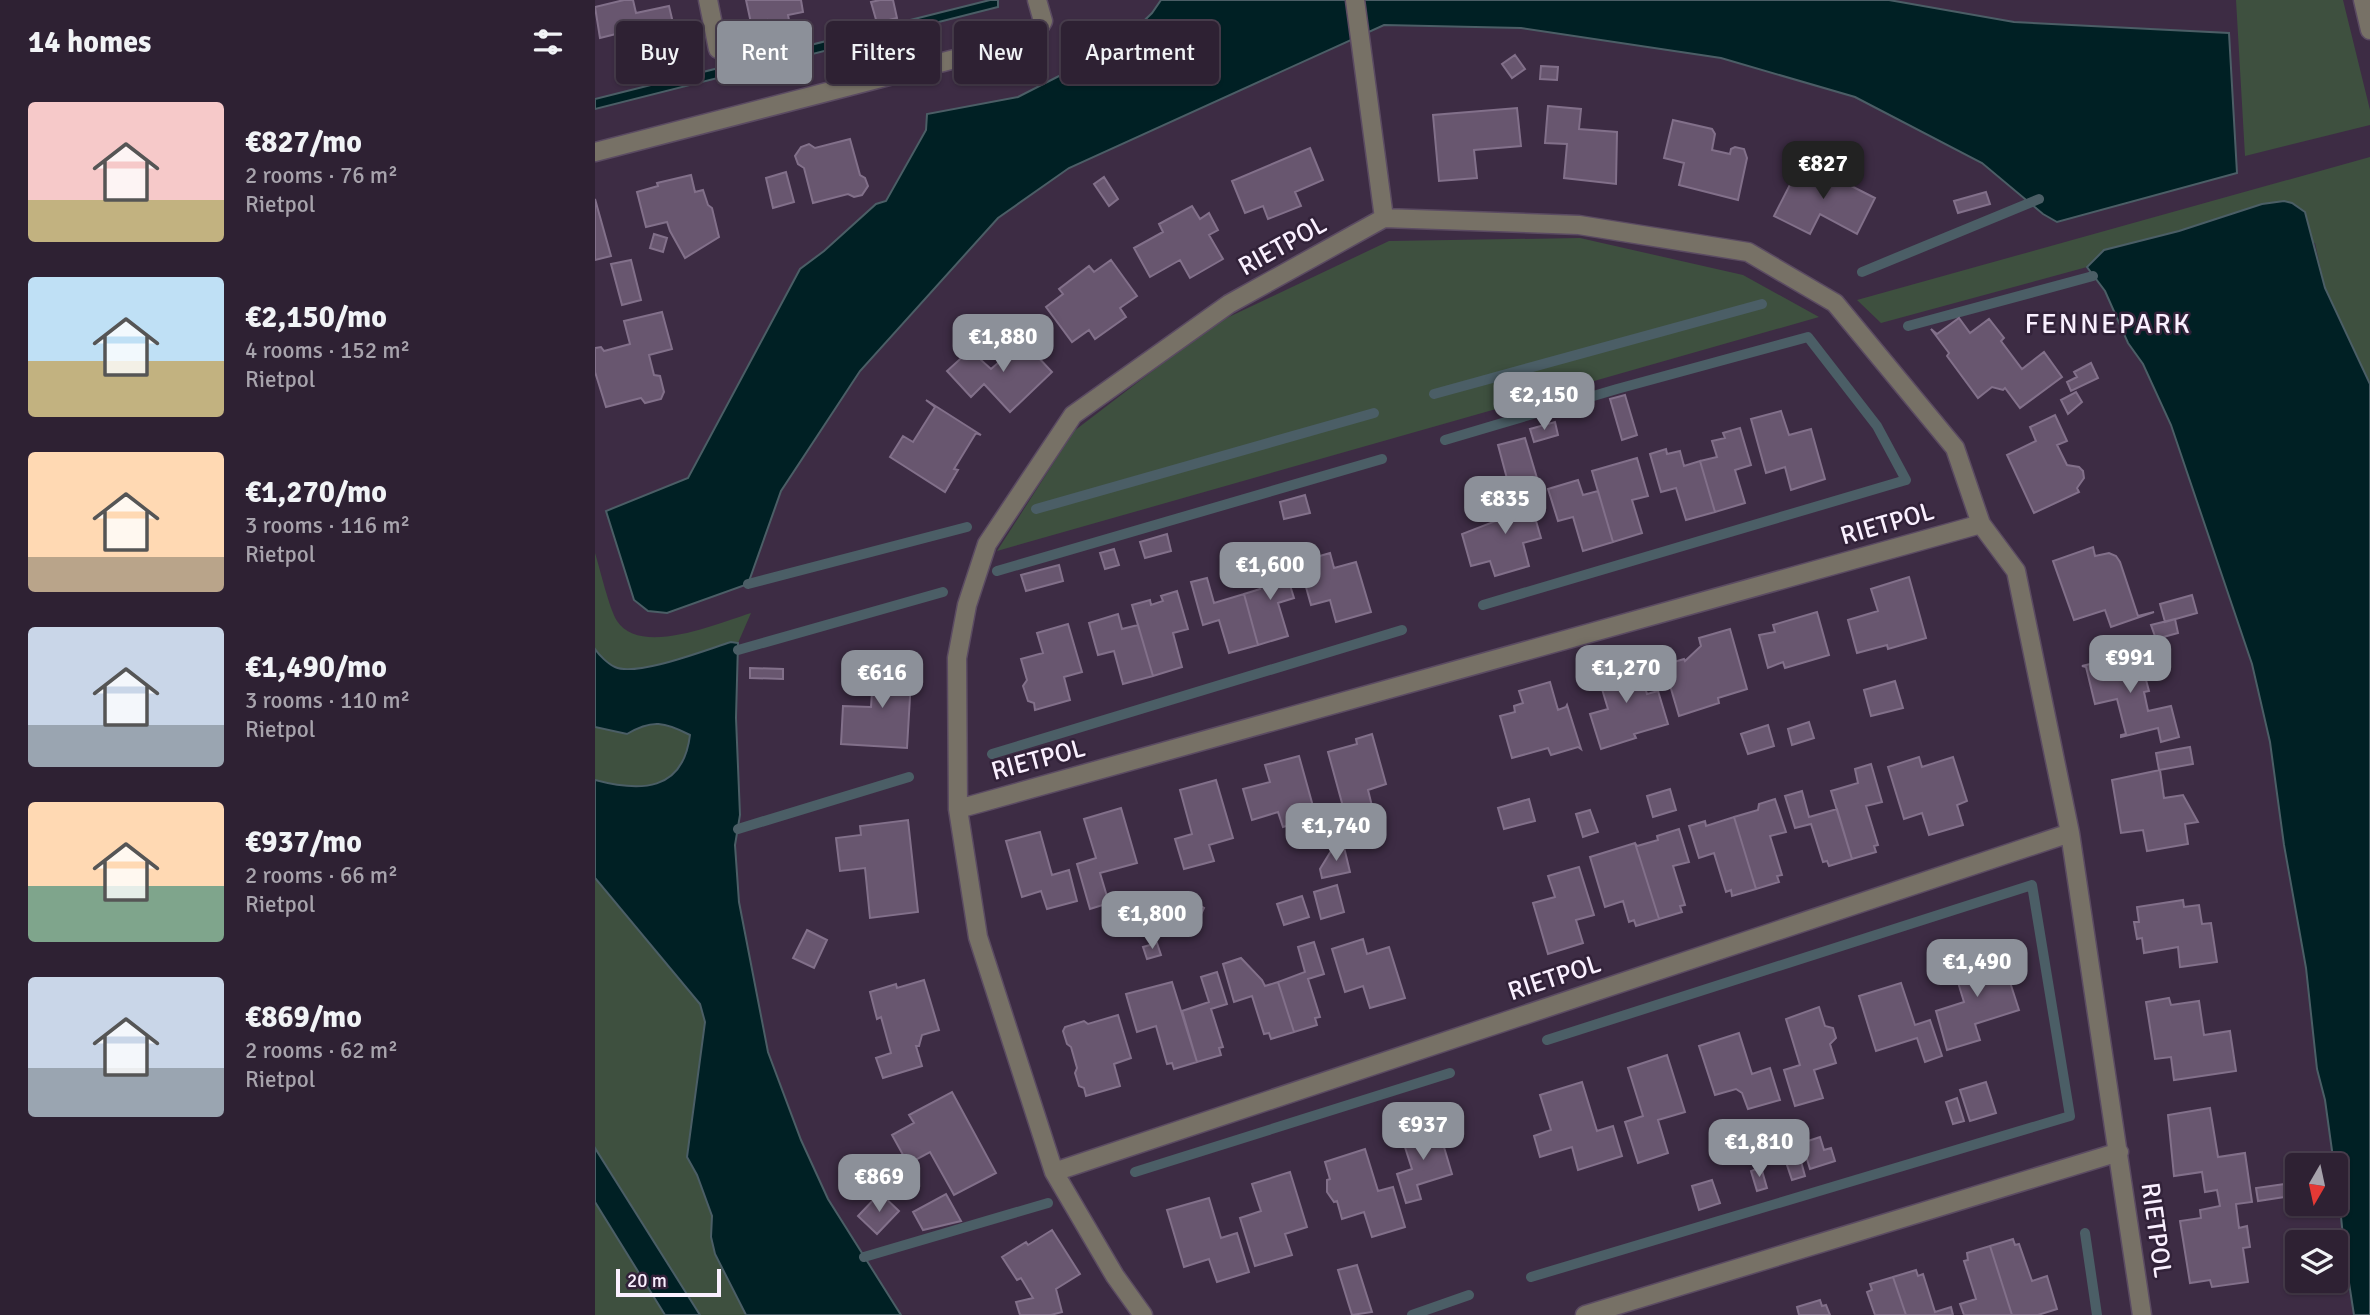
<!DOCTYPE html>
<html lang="en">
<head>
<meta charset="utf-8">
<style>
  body { margin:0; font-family:Signika,sans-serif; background:#3a2e3f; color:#f1f3f6; height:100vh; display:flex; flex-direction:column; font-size:26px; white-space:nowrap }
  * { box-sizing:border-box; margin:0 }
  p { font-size:23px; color:#a7a3ac }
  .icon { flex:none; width:38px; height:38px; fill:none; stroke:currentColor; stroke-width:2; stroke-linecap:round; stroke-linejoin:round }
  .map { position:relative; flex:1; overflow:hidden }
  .drawer { display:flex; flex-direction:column; background:#2e2133; width:595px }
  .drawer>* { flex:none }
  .hud { position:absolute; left:21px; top:21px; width:665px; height:63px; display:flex; gap:14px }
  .needle { width:46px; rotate:189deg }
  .tools { position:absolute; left:1690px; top:1153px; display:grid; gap:14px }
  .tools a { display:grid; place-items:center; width:63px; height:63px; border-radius:7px; background:#2e2133; box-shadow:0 2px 5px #0004,0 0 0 2px #493e4e; font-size:35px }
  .scale { position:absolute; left:21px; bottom:18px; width:105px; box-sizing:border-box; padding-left:7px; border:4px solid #faf0ff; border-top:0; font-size:19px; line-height:24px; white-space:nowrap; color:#faf0ff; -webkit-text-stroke:5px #322239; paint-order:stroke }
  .price { position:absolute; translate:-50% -60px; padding:0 16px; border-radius:14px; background:#8c9099; color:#fff; font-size:23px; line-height:46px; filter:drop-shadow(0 2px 4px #0008) }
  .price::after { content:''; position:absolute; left:50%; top:42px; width:21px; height:16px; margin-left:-10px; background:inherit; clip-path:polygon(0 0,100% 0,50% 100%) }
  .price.current { background:#222; color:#fff }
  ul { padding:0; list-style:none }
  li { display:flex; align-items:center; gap:21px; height:175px; padding:0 28px }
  li span { display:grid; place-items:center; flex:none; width:196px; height:140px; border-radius:7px; color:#555 }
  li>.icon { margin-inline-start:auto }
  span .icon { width:84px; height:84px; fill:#fffc; stroke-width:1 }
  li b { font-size:30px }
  h2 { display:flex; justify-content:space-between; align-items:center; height:84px; padding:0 28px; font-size:30px }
  .pill { padding:0 24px; border-radius:7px; background:#2e2133; box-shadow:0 2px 5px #0004,0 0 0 2px #493e4e; font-size:24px; line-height:63px }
  .pill.current { background:#8c9099; color:#fff }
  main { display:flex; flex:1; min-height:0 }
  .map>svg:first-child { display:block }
  .green { fill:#3e503f }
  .water { fill:#002024; stroke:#4b5e66; stroke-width:2 }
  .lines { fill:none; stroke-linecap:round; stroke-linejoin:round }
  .stream { stroke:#4b5e66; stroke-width:10 }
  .building { fill:#68566f; stroke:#82708a; stroke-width:2 }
  .street-casing { stroke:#5b4b62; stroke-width:21 }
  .street { stroke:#777166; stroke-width:18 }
  .labels { text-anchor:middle; stroke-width:5; stroke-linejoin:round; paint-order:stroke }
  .street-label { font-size:26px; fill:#faf0ff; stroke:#322239 }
  .neighbourhood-label { font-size:28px; letter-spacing:2px; fill:#faf0ff; stroke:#322239 }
</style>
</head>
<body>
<main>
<section class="drawer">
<h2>14 homes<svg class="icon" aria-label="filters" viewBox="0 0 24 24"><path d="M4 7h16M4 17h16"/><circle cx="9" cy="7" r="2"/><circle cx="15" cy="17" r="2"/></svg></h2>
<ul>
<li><span style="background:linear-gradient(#f6c9c9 70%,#c2b280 0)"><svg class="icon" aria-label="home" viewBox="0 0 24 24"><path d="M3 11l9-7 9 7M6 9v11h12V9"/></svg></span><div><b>€827/mo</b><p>2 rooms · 76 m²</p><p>Rietpol</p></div></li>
<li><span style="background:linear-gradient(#bfe0f5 60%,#c2b280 0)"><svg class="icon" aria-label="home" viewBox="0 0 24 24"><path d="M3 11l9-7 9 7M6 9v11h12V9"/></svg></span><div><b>€2,150/mo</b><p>4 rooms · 152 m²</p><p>Rietpol</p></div></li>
<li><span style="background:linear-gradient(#ffd9b3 75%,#b9a48a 0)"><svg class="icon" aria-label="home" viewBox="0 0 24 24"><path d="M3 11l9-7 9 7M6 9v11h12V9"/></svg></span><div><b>€1,270/mo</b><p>3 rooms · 116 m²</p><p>Rietpol</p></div></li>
<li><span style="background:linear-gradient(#c9d6e8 70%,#9aa5b1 0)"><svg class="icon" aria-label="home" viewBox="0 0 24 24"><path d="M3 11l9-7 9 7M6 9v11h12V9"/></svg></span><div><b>€1,490/mo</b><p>3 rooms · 110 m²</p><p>Rietpol</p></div></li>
<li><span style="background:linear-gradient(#ffd9b3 60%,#7fa58c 0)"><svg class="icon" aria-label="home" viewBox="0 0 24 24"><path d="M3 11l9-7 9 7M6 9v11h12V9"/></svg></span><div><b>€937/mo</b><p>2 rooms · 66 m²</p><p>Rietpol</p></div></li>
<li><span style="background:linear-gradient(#c9d6e8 65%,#9aa5b1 0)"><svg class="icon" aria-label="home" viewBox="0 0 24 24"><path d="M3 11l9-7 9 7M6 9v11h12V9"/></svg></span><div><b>€869/mo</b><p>2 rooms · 62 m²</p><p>Rietpol</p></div></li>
</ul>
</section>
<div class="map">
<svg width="1775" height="1315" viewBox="0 0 1775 1315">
  <rect width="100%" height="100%" fill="#3d2c44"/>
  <path class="green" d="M1641 0H1748L1775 110V125L1650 156Z
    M1775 157V384L1730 288 1720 243 1584 231 1509 250 1492 267 1286 323 1262 300Z
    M985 238 1148 275 1224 317 402 551 479 431 619 324 794 241Z
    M0 553C5 569 14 608 22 621 45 657 124 623 156 613L143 643 136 642C113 649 42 677 20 667 13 664 4 655 0 649Z
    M48 724H71L95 735C88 792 46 792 0 780V727L32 734Z
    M0 878 105 1003 110 1022 92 1157 102 1175 117 1216 116 1237 120 1254 151 1315H0Z"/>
  <path class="water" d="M395 0H403V7L0 109V99Z
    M566 0H1294L1419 22 1634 33 1642 173 1462 222 1448 214 1387 163 1260 97 1126 58 926 28 789 25 474 168 403 218 265 371 186 491 153 584 72 613 53 611 39 600 11 511 93 478 205 269 229 251 281 204 291 201 331 130 332 114 423 97 464 76 501 67 557 13Z
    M1689 201 1697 203 1710 212 1730 288 1775 384V1315H1759L1750 1257 1741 1166 1739 1165 1730 1100 1722 1069 1711 968 1689 845 1675 742 1657 664 1576 425 1548 364 1533 343 1510 291 1492 267 1509 250 1584 231 1667 204Z
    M136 642 143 643 141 718 145 815 140 845 144 902 173 1052 206 1140 233 1199 306 1315H151L120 1254 116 1237 117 1216 102 1175 92 1157 110 1022 105 1004 0 878V780C45 792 88 792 95 735 70 722 57 719 32 734L0 727V649C4 655 13 664 20 667 42 677 113 649 136 642Z
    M0 1148 105 1315H70L0 1202Z"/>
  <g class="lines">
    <path class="stream" d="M1267 272 1444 199
      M1313 326 1498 276
      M839 394 1167 304
      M850 440 1022 389 1213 337 1282 426 1311 480 888 605
      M441 509 779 413
      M402 571 787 459
      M153 584 372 527
      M143 650 348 592
      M397 754 807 630
      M143 829 314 777
      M540 1172 855 1073
      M1490 1233 1502 1315
      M269 1257 453 1203
      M936 1277 1475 1116 1437 885 952 1040
      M817 1315 874 1295"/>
  </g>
  <path class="building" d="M29 0H38L41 13 74 6 82 40 66 44 68 49 47 54 46 49 30 53 25 33 5 38 0 7Z
    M151 0H206L208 12 193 15 194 20 173 25 172 20 156 23Z
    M285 0H298L302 18 282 23 276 2Z
    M920 55 930 69 917 78 907 64Z
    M946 66 963 67 962 80 945 79Z
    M953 106 986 109 984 129 1022 132 1021 184 969 178 972 144 950 143Z
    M922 108 926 146 879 150 882 178 844 181 838 115Z
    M1078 120 1117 129 1120 134 1117 150 1135 154 1136 149 1140 147 1149 149 1152 158 1143 200 1084 185 1089 163 1069 158Z
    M255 139 265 175 270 178 273 186 267 195 259 197 253 194 218 203 209 168 203 164 200 156 206 147 214 144 220 148Z
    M715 148 728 180 700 192 706 206 673 219 668 206 650 213 637 181Z
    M1207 161 1280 198 1262 234 1225 214 1215 234 1179 216Z
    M191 172 199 202 178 208 171 178Z
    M96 175 100 192 108 190 113 205 117 208 124 237 90 258 75 231 72 222 51 227 42 192 63 186 62 183Z
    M509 177 523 199 514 206 499 184Z
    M1391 192 1395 204 1363 213 1359 201Z
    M0 199 16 256 0 260Z
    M597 206 605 219 614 213 623 230 614 235 628 259 595 278 585 260 555 277 539 248 568 232 564 224Z
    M59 234 72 238 68 252 55 248Z
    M36 260 46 300 27 305 16 264Z
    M516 260 542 296 525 308 531 317 500 339 494 330 477 342 451 307 468 294 464 289 494 266 499 272Z
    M67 312 77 349 54 355 59 375 65 376 69 392 66 399 50 403 46 398 11 407 0 372V348L6 347 9 351 35 344 29 321Z
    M1364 318 1375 333 1394 319 1409 338 1406 341 1427 369 1449 352 1467 377 1425 408 1410 388 1408 390 1397 387 1383 398 1352 356 1354 353 1336 329 1342 334Z
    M416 340 424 343 427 340 457 372 415 412 389 384 376 397 352 371 375 350 396 369 411 356 408 354 409 348Z
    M1496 363 1503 378 1476 391 1472 382 1482 377 1479 372Z
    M1481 392 1487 402 1473 414 1466 400Z
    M1030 395 1042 435 1027 440 1015 399Z
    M331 400 386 435 381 433 359 469 363 470 350 492 295 457 308 436 318 442 340 407Z
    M1186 411 1194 435 1216 429 1230 479 1196 490 1190 467 1171 473 1156 419Z
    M1460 415 1472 441 1462 445 1472 465 1484 467 1488 471 1489 478 1482 488 1484 492 1439 513 1412 455 1441 441 1435 427Z
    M960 422 963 435 939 442 935 429Z
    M1145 428 1156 465 1140 470 1150 503 1120 512 1105 461 1122 457 1117 441 1130 438 1128 433Z
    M930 438 942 478 914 486 903 445Z
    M1071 449 1072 454 1085 451 1089 466 1105 461 1120 512 1091 520 1081 488 1066 492 1055 454Z
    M1042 458 1053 496 1037 500 1047 533 1018 542 997 471Z
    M983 480 988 495 1003 491 1018 542 988 551 978 517 963 521 953 489Z
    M932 490 946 538 928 543 934 566 900 576 895 561 876 566 867 534 906 519 901 500Z
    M710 495 715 513 689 519 685 502Z
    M572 534 576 551 550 558 545 542Z
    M1498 547 1500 556 1514 553 1521 556 1525 562 1543 616 1559 612 1516 627 1510 610 1479 620 1458 561Z
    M519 549 524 565 510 569 505 553Z
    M735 553 739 568 761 562 776 612 741 622 735 600 716 605 704 562Z
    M686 556 699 598 683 603 693 636 663 645 649 594 665 589 660 574 673 571 670 560Z
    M464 565 468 581 431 591 426 575Z
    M1314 577 1331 638 1293 649 1292 645 1262 653 1253 620 1283 611 1276 589Z
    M612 578 619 603 649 594 663 645 634 653 624 620 608 625 596 582Z
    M582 591 593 629 578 633 587 667 558 676 537 605 555 600 556 605 568 601 566 596Z
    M1597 595 1602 613 1570 622 1565 604Z
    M1222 612 1234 655 1190 668 1188 662 1173 668 1164 635 1180 632 1178 625Z
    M523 614 527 629 543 625 558 676 528 684 519 651 503 655 494 623Z
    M1580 619 1583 633 1561 639 1556 625Z
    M473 624 487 672 469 677 475 700 440 710 439 703 433 701 428 686 432 680 426 659 448 653 442 633Z
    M1135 629 1152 689 1123 698 1124 703 1084 716 1069 665 1089 659 1090 661 1106 646 1104 638Z
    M1547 651 1544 654 1554 691 1549 692 1553 711 1576 706 1584 737 1566 742 1563 728 1526 737V735L1531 734 1522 699 1500 704 1491 667 1487 666Z
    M1041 657 1052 694 1063 691 1073 724 1039 734 1041 738 1006 749 995 714 1013 709 1001 669Z
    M279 661 317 663 312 748 246 744 248 706 276 707Z
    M155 668 188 669V679L155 678Z
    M1300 681 1308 708 1276 716 1269 690Z
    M955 682 963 710 971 707 972 705 986 749 983 747 956 755 953 748 917 758 905 716 920 712 919 706 928 703 924 691Z
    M1214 722 1219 738 1197 745 1193 729Z
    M1173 725 1179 746 1153 754 1146 734Z
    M777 734 791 784 773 790 777 806 750 814 733 752 762 744 761 739Z
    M1595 747 1598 764 1564 770 1561 753Z
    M704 756 721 817 688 827 683 812 657 820 648 789 675 782 670 765Z
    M1324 757 1327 767 1358 757 1372 801 1362 805 1368 825 1334 835 1327 813 1309 819 1293 767Z
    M1276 764 1287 802 1271 806 1283 845 1279 846 1281 852 1257 859 1236 791 1263 783 1260 769Z
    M1565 770 1569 798 1588 795 1603 822 1590 824 1593 844 1552 851 1548 830 1526 833 1517 780Z
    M621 780 638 838 614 845 619 861 589 869 580 839 597 834 585 790Z
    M1075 789 1081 810 1058 817 1052 796Z
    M1207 791 1214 817 1242 809 1257 859 1234 866 1232 861 1228 862 1216 824 1200 828 1190 796Z
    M934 799 940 821 909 829 903 808Z
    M1180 799 1191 832 1175 836 1187 875 1182 876 1184 882 1161 889 1139 817 1163 810 1164 804Z
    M526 808 542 863 505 873 514 903 495 909 482 864 501 858 489 819Z
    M995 810 1003 832 988 837 981 814Z
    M1139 817 1161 889 1137 896 1136 890 1131 892 1119 853 1104 858 1094 826 1110 821 1111 826Z
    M313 820 323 912 275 918 270 868 245 871 241 838 266 835 265 826Z
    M755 821 761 845 750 848 743 824Z
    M1084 829 1094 862 1078 866 1090 905 1085 906 1087 912 1064 919 1040 843 1042 846 1063 840 1062 836Z
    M445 832 457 875 474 870 482 901 452 909 446 891 427 897 411 841Z
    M748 843 755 872 727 878 725 869 739 846Z
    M1040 843 1064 919 1041 926 1039 920 1034 922 1028 901 1010 907 995 857Z
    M984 867 999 915 981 920 988 943 953 954 938 903 960 897 953 876Z
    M742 885 749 912 726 919 719 892Z
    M707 896 714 917 689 925 682 904Z
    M595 900 609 908 602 923 587 914Z
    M1588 900 1589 907 1604 905 1607 924 1616 923 1622 962 1585 967 1583 947 1549 953 1547 938 1542 939 1539 922H1544L1542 907Z
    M582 911 587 925 572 930 568 916Z
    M212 930 232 940 219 968 198 958Z
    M768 939 772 954 794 947 810 998 775 1008 768 986 750 992 737 949Z
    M719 942 729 974 713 979 725 1017 720 1018 722 1025 699 1032 683 982 710 972 703 947Z
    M562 943 566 955 552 959 548 947Z
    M1405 951 1424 1010 1380 1024 1385 1040 1352 1050 1341 1011 1369 1002 1358 966Z
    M646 958 667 980 670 986 683 982 699 1032 676 1039 674 1033 669 1034 657 996 639 1002 628 964Z
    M622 972 632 1004 616 1009 628 1047 624 1048 626 1055 602 1062 587 1011 614 1002 606 977Z
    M329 980 344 1030 327 1035 324 1046H321L327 1066 288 1078 281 1058 296 1053 286 1017 282 1019 275 992 301 984 302 988Z
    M577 982 602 1062 579 1069 577 1063 572 1064 561 1026 542 1032 531 994Z
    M1306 983 1320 1025 1335 1020 1347 1056 1330 1062 1322 1038 1281 1051 1264 996Z
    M1574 998 1576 1005 1604 1001 1609 1035 1635 1031 1641 1071 1579 1080 1576 1057 1560 1059 1551 1002Z
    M1224 1007 1230 1026 1238 1028 1241 1038 1235 1044 1241 1063 1219 1070 1228 1098 1200 1106 1189 1070 1205 1065 1191 1019Z
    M523 1015 536 1058 519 1064 525 1086 491 1096 489 1088 484 1086 480 1073 482 1068 476 1047 472 1044 468 1031 470 1027 489 1021 493 1024Z
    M1144 1033 1157 1074 1175 1068 1185 1100 1153 1109 1147 1093 1141 1089 1120 1095 1104 1046Z
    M1072 1055 1090 1112 1063 1120 1073 1153 1043 1163 1030 1122 1048 1116 1033 1068Z
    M987 1082 1002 1131 1018 1126 1027 1156 983 1170 977 1147 945 1157 939 1136 956 1130 945 1095Z
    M1391 1082 1401 1113 1375 1121 1365 1090Z
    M357 1092 401 1173 359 1195 335 1152 313 1164 297 1135 319 1123 314 1115Z
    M1362 1098 1369 1121 1358 1124 1351 1102Z
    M1615 1108 1623 1157 1650 1153 1657 1202 1641 1204 1644 1228 1652 1226 1655 1247 1648 1248 1653 1282 1617 1287 1615 1280 1595 1283 1585 1221 1606 1218 1605 1210 1625 1206 1622 1190 1610 1192 1607 1172 1579 1176 1573 1115Z
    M843 1127 857 1174 822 1185 826 1199 811 1203 802 1174 817 1169 807 1138Z
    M1225 1137 1229 1150 1236 1148 1240 1161 1215 1169 1207 1143Z
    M770 1149 783 1191 798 1187 810 1227 777 1237 769 1212 747 1219 742 1201 739 1202 732 1192V1180L735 1179 730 1162Z
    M1204 1154 1210 1176 1197 1180 1190 1159Z
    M1166 1167 1172 1188 1162 1191 1156 1171Z
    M695 1172 712 1227 690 1234 697 1255 660 1266 645 1218 666 1211 657 1184Z
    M1117 1180 1125 1203 1104 1210 1097 1186Z
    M1703 1182V1195L1663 1201 1661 1188Z
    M285 1193 304 1211 282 1234 263 1216Z
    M351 1194 366 1221 328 1230 318 1212Z
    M614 1198 626 1238 642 1233 654 1272 622 1282 614 1259 589 1267 572 1210Z
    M457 1230 485 1274 461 1289 467 1312 456 1315H425L421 1302 438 1298 426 1278 422 1280 407 1257 431 1242 433 1245Z
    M1418 1239 1420 1245 1424 1244 1437 1281 1452 1276 1462 1309 1443 1315H1417L1395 1246Z
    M1395 1246 1417 1315H1369L1365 1304 1381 1299 1369 1261 1373 1260 1372 1253Z
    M762 1265 777 1312 757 1315 743 1270Z
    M1321 1270 1323 1276 1328 1274 1340 1312 1356 1307 1358 1315H1311L1298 1277Z
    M1298 1277 1311 1315H1280L1272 1292 1277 1290 1275 1284Z
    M1225 1300 1227 1306 1231 1305 1235 1315H1204L1202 1307Z"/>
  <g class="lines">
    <defs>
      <path id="street" d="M113 0 123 49
        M760 0 789 218
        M1768 0 1775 30
        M0 152 437 39 448 21 442 0
        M363 809 1386 524
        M459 1172 1475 833
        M548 1315 520 1276 459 1172 383 937 363 809 362 658 372 605 392 544 478 415 634 304 789 218 984 225 1153 252 1240 303 1360 448 1386 524 1421 571 1475 833 1547 1315
        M990 1315 1524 1152"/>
    </defs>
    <use href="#street" class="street-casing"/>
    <use href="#street" class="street"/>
  </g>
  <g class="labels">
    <g class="street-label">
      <text transform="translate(687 245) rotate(-29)" y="9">RIETPOL</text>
      <text transform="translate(1292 523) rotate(-16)" y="9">RIETPOL</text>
      <text transform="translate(443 759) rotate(-15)" y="9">RIETPOL</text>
      <text transform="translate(959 977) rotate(-18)" y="9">RIETPOL</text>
      <text transform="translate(1562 1230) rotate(82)" y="9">RIETPOL</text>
    </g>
    <g class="neighbourhood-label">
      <text x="1513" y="333">FENNEPARK</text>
    </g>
  </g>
</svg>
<div class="tools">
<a><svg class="needle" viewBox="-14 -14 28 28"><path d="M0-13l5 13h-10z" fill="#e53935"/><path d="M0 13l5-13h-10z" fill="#a7a3ac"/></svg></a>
<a><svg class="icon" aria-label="layers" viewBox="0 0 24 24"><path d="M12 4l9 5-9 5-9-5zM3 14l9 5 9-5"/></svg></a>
</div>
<div class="scale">20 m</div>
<b class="price current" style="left:1228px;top:201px">€827</b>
<b class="price" style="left:408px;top:374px">€1,880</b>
<b class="price" style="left:949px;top:432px">€2,150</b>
<b class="price" style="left:910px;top:536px">€835</b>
<b class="price" style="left:675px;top:602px">€1,600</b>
<b class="price" style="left:1535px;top:695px">€991</b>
<b class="price" style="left:1031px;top:705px">€1,270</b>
<b class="price" style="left:287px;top:710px">€616</b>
<b class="price" style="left:741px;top:863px">€1,740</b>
<b class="price" style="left:557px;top:951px">€1,800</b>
<b class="price" style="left:1382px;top:999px">€1,490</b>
<b class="price" style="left:828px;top:1162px">€937</b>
<b class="price" style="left:1164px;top:1179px">€1,810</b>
<b class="price" style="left:284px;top:1214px">€869</b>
<div class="hud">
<a class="pill">Buy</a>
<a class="pill current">Rent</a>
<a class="pill">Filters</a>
<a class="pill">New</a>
<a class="pill">Apartment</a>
</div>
</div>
</main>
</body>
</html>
